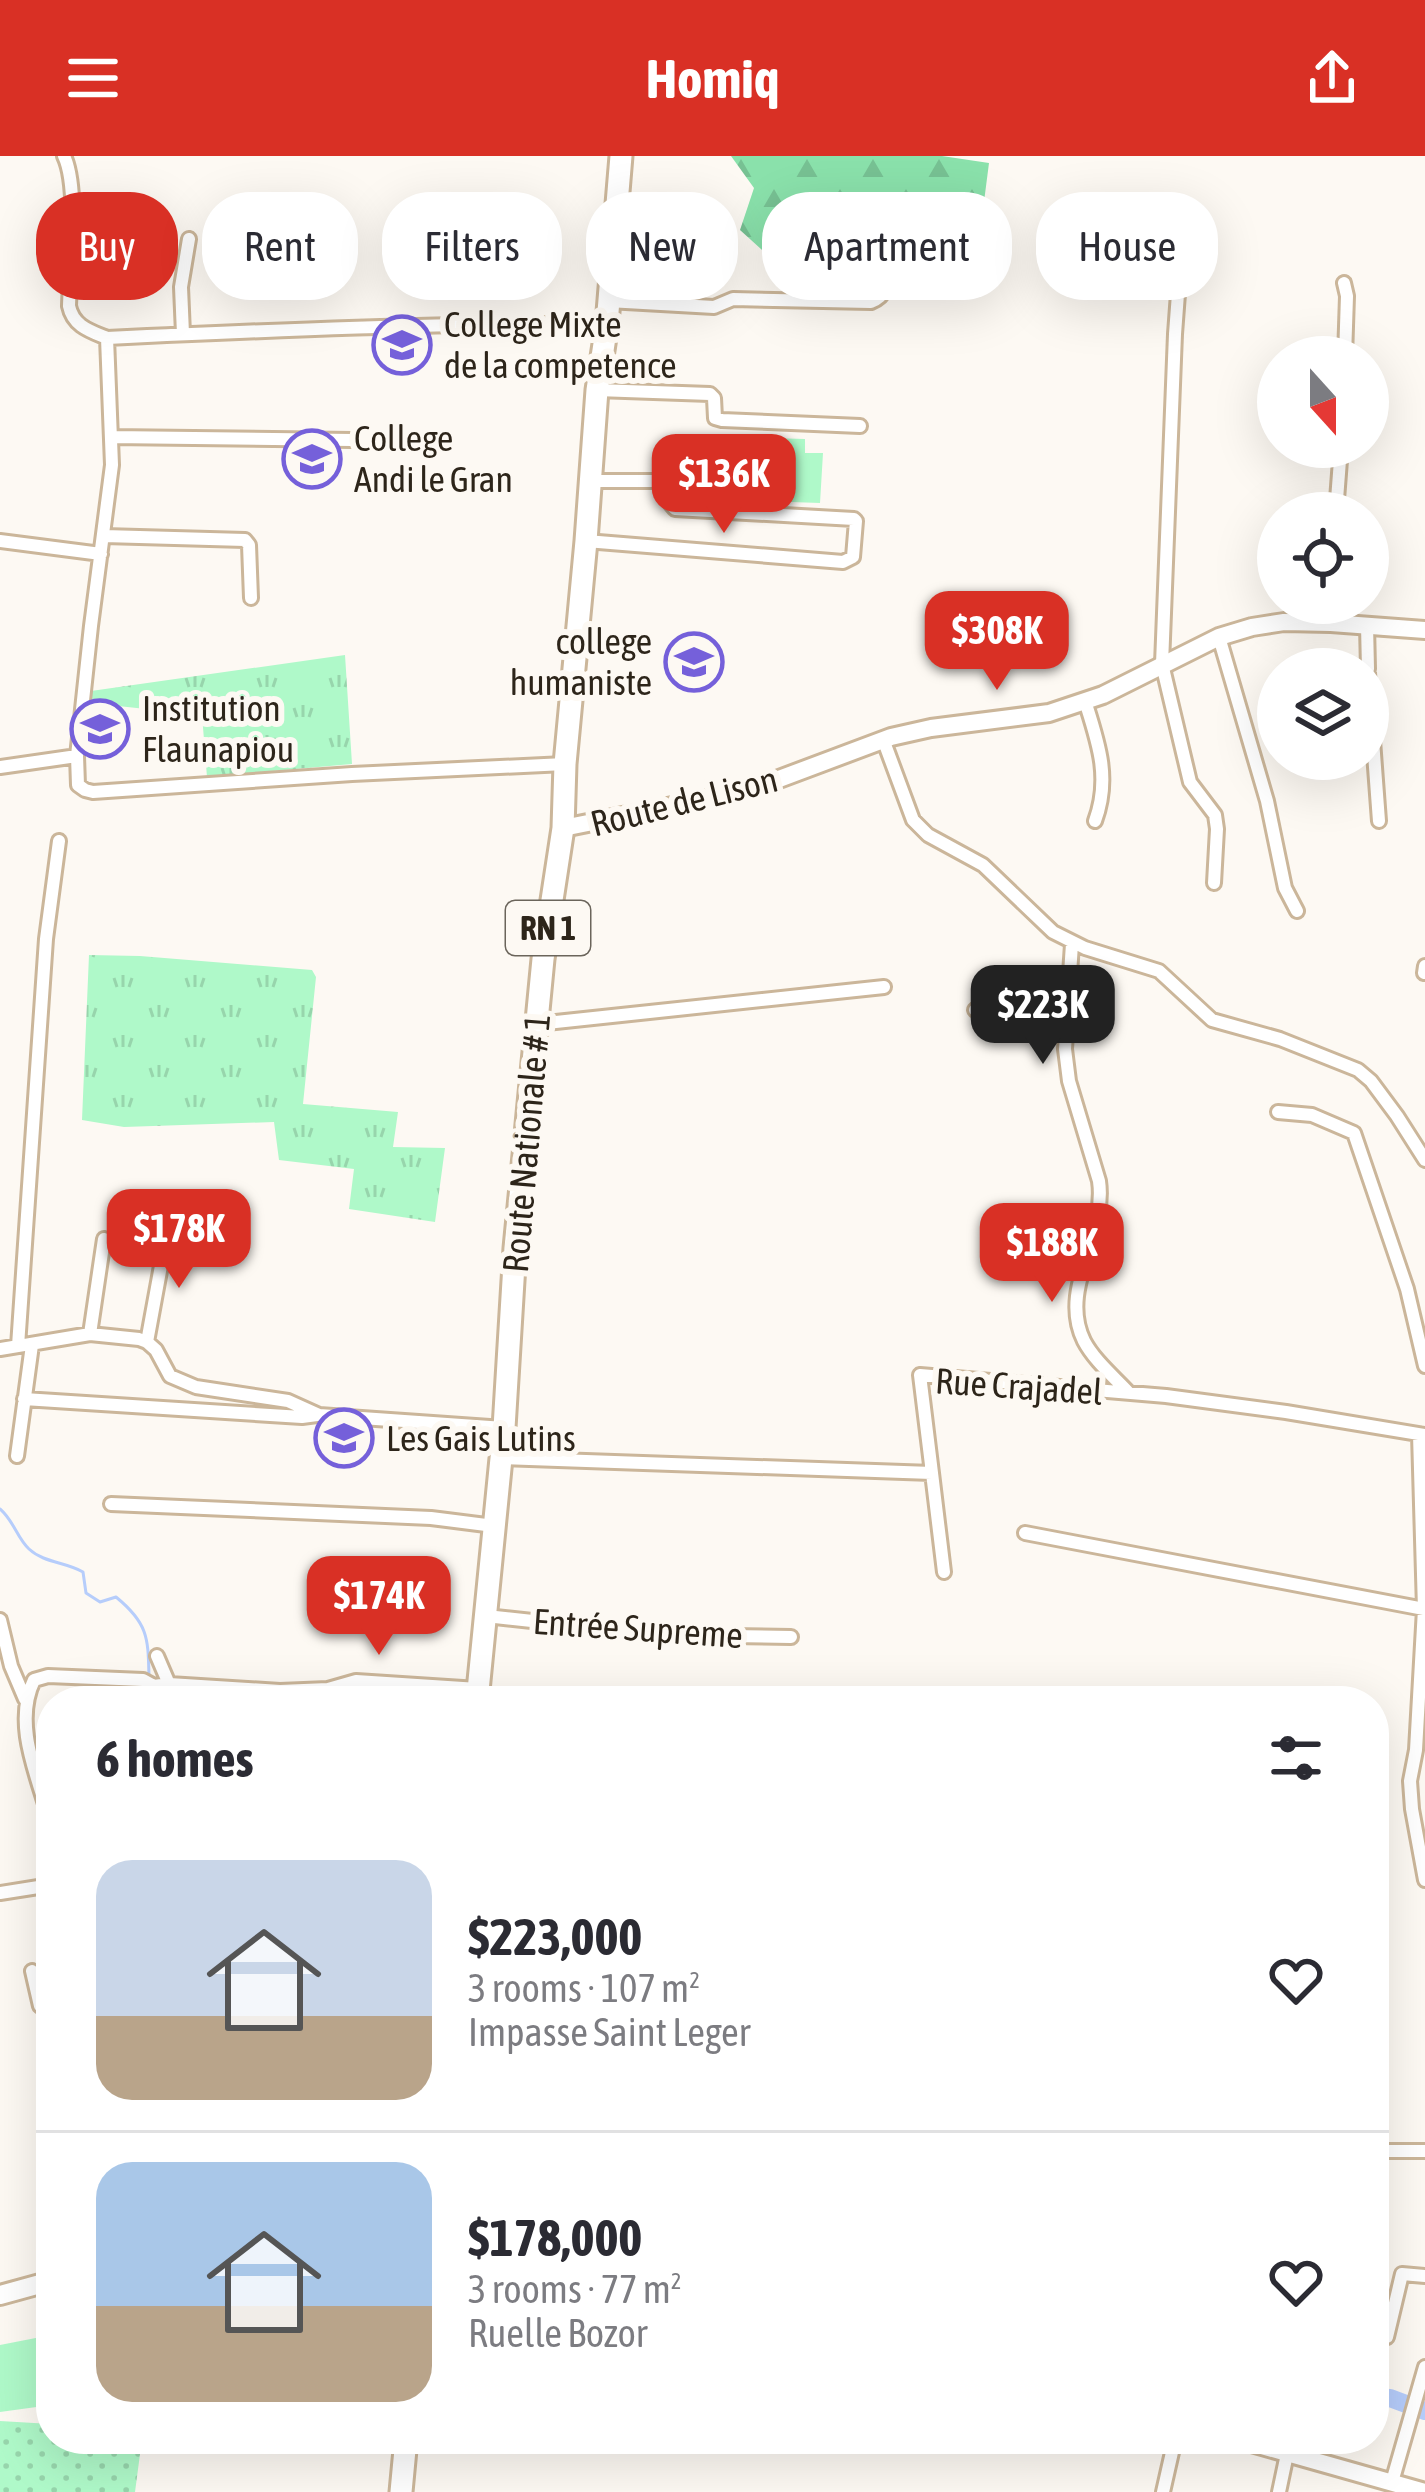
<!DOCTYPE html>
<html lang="en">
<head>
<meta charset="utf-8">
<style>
  body { margin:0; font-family:"Asap Condensed",sans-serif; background:#f2f2f3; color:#2b2b33; height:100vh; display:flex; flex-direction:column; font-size:45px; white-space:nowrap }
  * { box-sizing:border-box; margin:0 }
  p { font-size:39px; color:#7c7c81 }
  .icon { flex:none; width:66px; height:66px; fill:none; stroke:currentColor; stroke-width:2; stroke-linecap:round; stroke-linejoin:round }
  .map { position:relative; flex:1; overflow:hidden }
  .details { position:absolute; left:36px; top:1530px; width:1353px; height:768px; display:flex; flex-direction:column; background:#fff; border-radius:48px; box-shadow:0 12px 48px #0002 }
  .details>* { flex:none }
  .banner { position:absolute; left:36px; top:36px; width:1353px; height:108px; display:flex; gap:24px }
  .needle { width:78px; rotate:159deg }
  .fabs { position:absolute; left:1257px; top:180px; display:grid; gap:24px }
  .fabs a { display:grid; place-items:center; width:132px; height:132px; border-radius:50%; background:#fff; box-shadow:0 12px 48px #0002; font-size:60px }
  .price { position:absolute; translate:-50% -102px; padding:0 27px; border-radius:24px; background:#d93025; color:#fff; font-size:39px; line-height:78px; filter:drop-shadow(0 3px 6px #0008) }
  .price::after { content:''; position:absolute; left:50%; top:72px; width:36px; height:27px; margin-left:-18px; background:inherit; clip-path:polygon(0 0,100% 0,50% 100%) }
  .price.selected { background:#222; color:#fff }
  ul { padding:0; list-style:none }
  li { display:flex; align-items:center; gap:36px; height:300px; padding:0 60px }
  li+li { border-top:3px solid #e1e1e2 }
  li span { display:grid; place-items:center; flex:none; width:336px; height:240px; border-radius:36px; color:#555 }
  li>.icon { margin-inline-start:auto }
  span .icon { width:144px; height:144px; fill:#fffc; stroke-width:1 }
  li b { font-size:51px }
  h2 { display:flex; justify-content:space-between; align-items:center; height:144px; padding:0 60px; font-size:51px }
  .chip { padding:0 42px; border-radius:48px; background:#fff; box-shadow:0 12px 48px #0002; font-size:42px; line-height:108px }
  .chip.selected { background:#d93025; color:#fff }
  header { display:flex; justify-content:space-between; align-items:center; height:156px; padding:0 60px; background:#d93025; color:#fff; font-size:54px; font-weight:700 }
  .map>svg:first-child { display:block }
  .grass { fill:url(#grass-tufts) }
  .forest { fill:url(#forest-firs) }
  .park { fill:url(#park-dots) }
  .garden { fill:#aff9c9 }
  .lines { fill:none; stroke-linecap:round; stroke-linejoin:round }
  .stream { stroke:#b6cdfb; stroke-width:3 }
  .river { stroke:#b6cdfb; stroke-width:18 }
  .minor-casing { stroke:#cbb69a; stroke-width:18 }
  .tertiary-casing { stroke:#cbb69a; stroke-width:22 }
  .secondary-casing { stroke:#cbb69a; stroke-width:24 }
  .primary-casing { stroke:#cbb69a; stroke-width:27 }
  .minor { stroke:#fff; stroke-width:12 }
  .tertiary { stroke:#fff; stroke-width:16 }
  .secondary { stroke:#fff; stroke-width:18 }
  .primary { stroke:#fff; stroke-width:21 }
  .labels { text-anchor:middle; stroke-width:12; stroke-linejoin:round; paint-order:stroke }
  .shield { fill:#fdf9f3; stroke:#6b655b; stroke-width:3 }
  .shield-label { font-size:33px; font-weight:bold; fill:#2d251a }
  .poi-label { font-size:36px; fill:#2d251a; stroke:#fdf9f3; text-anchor:start }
  .street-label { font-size:36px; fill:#2d251a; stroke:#fdf9f3 }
</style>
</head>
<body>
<header><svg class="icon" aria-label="menu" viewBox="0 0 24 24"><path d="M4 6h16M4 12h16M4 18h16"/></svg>Homiq<svg class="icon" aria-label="share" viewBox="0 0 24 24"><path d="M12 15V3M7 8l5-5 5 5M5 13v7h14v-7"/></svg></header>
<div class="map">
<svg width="1425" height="2336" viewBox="0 0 1425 2336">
  <defs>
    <pattern id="grass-tufts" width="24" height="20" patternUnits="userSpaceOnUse" patternTransform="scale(3)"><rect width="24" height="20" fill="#aff9c9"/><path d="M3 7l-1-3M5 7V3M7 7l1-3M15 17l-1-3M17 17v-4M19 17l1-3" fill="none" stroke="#97d5ac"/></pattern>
    <pattern id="forest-firs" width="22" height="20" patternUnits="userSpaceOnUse" patternTransform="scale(3)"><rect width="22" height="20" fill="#8ae1ab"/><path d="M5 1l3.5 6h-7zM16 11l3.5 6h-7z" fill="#77c193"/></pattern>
    <pattern id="park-dots" width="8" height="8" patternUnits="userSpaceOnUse" patternTransform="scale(3)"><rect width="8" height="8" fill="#aff9c9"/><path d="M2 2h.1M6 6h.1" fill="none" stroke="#97d5ac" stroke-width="1.8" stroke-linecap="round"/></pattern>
  </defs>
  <rect width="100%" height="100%" fill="#fdf9f3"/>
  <path class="grass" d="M345 499 352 608 207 621 202 559 90 547 91 535Z
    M89 799 140 800 312 814 316 821 303 948 398 956 393 991 445 992 435 1066 349 1053 354 1013 279 1004 274 966 124 971 82 964Z"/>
  <path class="forest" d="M731 0H942L989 7 981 69H896L861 46 847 66 836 102 860 138 816 134 771 102 740 74 754 32Z"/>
  <path class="park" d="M0 2265 51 2268V2283H142L135 2336H0Z"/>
  <path class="garden" d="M770 282 805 283V297H823L820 347 761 345 763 298 771 297Z
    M51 2179V2249L0 2256V2189Z"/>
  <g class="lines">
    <path class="stream" d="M0 1353C14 1365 17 1382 29 1393 44 1407 66 1406 83 1416L86 1437 100 1446 116 1441C149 1468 148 1483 149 1521"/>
    <path class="river" d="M1374 2241 1390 2242 1425 2255"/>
    <defs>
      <path id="minor" d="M64 0C79 31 70 113 69 150 73 170 90 175 107 182 274 174 440 167 607 168
        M1184 57 1175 178 1162 508 1190 626 1215 659 1217 673 1214 727
        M1344 127 1347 140 1345 201
        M608 145 714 151 733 143 871 146C889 139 887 125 888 108
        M183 178 181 131 189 83
        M107 182 112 309 91 470 77 600 78 629 85 634 93 636 352 618 565 608
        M597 234 710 238 714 242 715 262 722 264 860 270
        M111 281 352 284
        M1336 357 1341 291
        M104 380 245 384 249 389 251 442
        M0 385 101 398
        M586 385 843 406 853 401 856 365 854 363 675 353 670 347 665 325H590
        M1367 469 1368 513
        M1219 481 1267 645 1285 732 1297 755
        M1368 517 1379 665
        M1085 545C1098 586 1111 622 1095 665
        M883 583 913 664 928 679 983 709 1053 776 1085 792 1159 815 1212 864 1280 883 1358 914 1371 925 1397 960 1425 1004
        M0 611 77 600
        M1072 788 1065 893 1069 925 1099 1025C1107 1079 1058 1133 1084 1185 1094 1204 1113 1220 1128 1236
        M1424 817 1425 810
        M975 854 1068 843
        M537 868 884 831
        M1278 956 1312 959 1354 977 1407 1133 1425 1210
        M90 1178 104 1083
        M147 1186 167 1077
        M18 1190 46 783 59 685
        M0 1193 90 1178 139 1183 147 1186 156 1194 170 1220 196 1231 288 1245 319 1259 504 1272
        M24 1243 302 1261 317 1259
        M1419 1278 1424 1453 1416 1594 1410 1625 1412 1653 1425 1724
        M17 1300 32 1189
        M501 1302 932 1317 920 1219 1166 1240 1286 1256 1425 1279
        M932 1317 944 1416
        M111 1348 431 1362 494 1370
        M1025 1377 1424 1453
        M486 1460 661 1479 791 1481
        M0 1464 11 1510 25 1543
        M157 1500 169 1528 280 1535 328 1533 356 1525 478 1533
        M51 1668C39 1623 12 1569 34 1524L48 1520 143 1524 154 1530 169 1528
        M0 1737 51 1729
        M32 1815 40 1850 51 1847
        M1374 1995H1425
        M1387 2181 1402 2118 1425 2120
        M1392 2326 1425 2211
        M1163 2336 1175 2283
        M1279 2336 1287 2298"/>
      <path id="tertiary" d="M563 672 747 635 891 581 931 572 1049 557 1103 539 1219 481 1252 471 1284 466 1331 467 1425 474
        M1237 2283 1425 2336"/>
      <path id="secondary" d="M0 2139 51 2125"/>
      <path id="primary" d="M477 1545 504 1272 515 1092 543 803 563 672 565 608 586 385 597 234 607 168 621 0
        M401 2336 406 2283"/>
    </defs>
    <use href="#minor" class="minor-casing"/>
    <use href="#tertiary" class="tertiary-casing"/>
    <use href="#secondary" class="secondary-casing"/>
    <use href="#primary" class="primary-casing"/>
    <use href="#minor" class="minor"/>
    <use href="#tertiary" class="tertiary"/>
    <use href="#secondary" class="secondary"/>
    <use href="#primary" class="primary"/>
  </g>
  <defs>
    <symbol id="school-ring" viewBox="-11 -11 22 22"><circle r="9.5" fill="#fdf9f3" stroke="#7560da" stroke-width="1.5"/><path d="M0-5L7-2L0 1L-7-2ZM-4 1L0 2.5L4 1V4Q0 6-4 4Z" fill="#7560da"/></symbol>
  </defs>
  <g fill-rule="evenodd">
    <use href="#school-ring" x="369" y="156" width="66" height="66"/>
    <use href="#school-ring" x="279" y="270" width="66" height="66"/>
    <use href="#school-ring" x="661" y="473" width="66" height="66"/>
    <use href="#school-ring" x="67" y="540" width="66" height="66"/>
    <use href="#school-ring" x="311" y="1249" width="66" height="66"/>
  </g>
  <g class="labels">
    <rect class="shield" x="506" y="745" width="84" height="54" rx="9"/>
    <g class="shield-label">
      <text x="548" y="784">RN 1</text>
    </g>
    <g class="poi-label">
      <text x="444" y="181">College Mixte<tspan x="444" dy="41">de la competence</tspan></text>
      <text x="354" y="295">College<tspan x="354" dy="41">Andi le Gran</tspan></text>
      <text x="652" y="498" text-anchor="end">college<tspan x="652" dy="41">humaniste</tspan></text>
      <text x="142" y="565">Institution<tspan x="142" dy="41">Flaunapiou</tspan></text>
      <text x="386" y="1295">Les Gais Lutins</text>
    </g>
    <g class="street-label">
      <text transform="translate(684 645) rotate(-14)" y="13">Route de Lison</text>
      <text transform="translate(526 987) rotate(-85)" y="13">Route Nationale # 1</text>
      <text transform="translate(1019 1230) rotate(4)" y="13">Rue Crajadel</text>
      <text transform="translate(638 1472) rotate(4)" y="13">Entrée Supreme</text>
    </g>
  </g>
</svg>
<div class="fabs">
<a><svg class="needle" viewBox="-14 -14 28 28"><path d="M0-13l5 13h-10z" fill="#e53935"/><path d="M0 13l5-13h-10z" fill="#7c7c81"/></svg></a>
<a><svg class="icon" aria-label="locate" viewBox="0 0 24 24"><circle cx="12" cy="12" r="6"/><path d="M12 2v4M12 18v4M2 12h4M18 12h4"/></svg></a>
<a><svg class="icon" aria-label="layers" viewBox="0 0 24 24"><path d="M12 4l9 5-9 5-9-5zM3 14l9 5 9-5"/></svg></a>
</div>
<b class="price" style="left:724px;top:380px">$136K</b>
<b class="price" style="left:997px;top:537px">$308K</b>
<b class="price selected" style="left:1043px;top:911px">$223K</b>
<b class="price" style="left:179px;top:1135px">$178K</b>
<b class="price" style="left:1052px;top:1149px">$188K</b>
<b class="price" style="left:379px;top:1502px">$174K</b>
<div class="banner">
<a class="chip selected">Buy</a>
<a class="chip">Rent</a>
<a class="chip">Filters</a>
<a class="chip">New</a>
<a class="chip">Apartment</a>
<a class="chip">House</a>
</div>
<section class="details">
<h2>6 homes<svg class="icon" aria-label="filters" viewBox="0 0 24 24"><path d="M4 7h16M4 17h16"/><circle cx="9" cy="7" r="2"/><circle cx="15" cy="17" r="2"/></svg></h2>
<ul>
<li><span style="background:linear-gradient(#c9d6e8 65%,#b9a48a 0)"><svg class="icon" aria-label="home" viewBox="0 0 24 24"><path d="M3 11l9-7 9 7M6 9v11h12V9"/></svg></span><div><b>$223,000</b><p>3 rooms · 107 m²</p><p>Impasse Saint Leger</p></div><svg class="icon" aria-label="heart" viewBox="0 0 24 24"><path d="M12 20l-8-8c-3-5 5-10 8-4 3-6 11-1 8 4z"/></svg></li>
<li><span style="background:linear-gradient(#a9c7e8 60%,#b9a48a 0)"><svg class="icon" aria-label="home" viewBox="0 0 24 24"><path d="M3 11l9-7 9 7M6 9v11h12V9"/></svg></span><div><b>$178,000</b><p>3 rooms · 77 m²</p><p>Ruelle Bozor</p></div><svg class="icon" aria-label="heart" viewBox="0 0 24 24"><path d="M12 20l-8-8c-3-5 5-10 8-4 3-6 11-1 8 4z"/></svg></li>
</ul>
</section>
</div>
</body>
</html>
